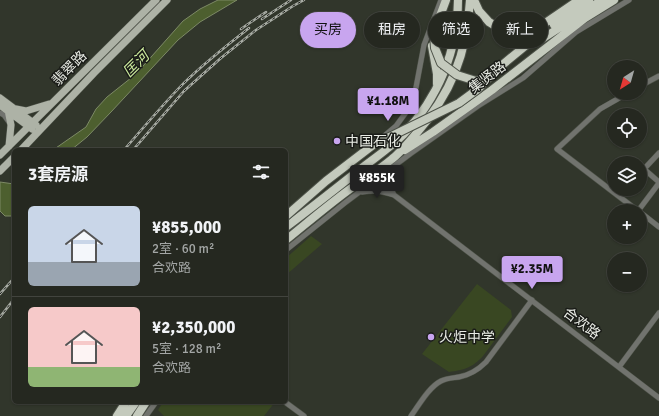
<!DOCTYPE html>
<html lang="zh">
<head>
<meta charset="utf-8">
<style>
  body { margin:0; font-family:Signika,"Noto Sans SC",sans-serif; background:#31342d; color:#f1f3f6; height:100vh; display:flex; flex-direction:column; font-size:15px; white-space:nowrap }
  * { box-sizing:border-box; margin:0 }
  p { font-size:13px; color:#a3a6a5 }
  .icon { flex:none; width:22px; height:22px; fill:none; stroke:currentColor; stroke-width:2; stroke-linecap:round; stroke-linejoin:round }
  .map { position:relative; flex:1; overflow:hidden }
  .panel { position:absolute; left:12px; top:148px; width:276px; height:256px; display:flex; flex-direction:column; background:#252820; border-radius:6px; box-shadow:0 1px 3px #0004,0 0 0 1px #42443e }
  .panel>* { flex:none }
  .guide { position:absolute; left:300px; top:12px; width:299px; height:36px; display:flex; gap:8px }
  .needle { width:26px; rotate:217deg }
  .tools { position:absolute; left:607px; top:60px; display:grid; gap:8px }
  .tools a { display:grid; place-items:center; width:40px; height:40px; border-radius:50%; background:#252820; box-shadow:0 1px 3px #0004,0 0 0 1px #42443e; font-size:20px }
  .price { position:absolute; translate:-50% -34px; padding:0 9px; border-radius:4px; background:#c8a5ef; color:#111; font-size:13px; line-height:26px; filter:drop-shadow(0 1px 2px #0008) }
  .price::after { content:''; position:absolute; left:50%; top:24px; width:12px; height:9px; margin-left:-6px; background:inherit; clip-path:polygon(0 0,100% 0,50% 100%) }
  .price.current { background:#222; color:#fff }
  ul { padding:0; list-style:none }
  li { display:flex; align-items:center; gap:12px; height:100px; padding:0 16px }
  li+li { border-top:1px solid #42443e }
  li span { display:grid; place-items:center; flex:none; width:112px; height:80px; border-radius:6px; color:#555 }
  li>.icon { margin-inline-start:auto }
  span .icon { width:48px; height:48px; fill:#fffc; stroke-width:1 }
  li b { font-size:17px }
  h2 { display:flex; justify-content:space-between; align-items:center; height:48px; padding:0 16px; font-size:17px }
  .pill { padding:0 14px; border-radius:18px; background:#252820; box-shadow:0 1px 3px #0004,0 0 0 1px #42443e; font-size:14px; line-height:36px }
  .pill.current { background:#c8a5ef; color:#111 }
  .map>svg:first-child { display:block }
  .green { fill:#394722 }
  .water { fill:#4d5f2f; stroke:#7c8965 }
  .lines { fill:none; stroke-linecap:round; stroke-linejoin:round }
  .minor-casing { stroke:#4e5349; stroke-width:6 }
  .major-casing { stroke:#4e5349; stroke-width:8 }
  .highway-casing { stroke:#4e5349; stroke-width:10 }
  .minor { stroke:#71736e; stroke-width:5 }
  .major { stroke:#adb2a6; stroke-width:7 }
  .highway { stroke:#c4cabd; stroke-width:8 }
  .rail-casing { stroke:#a8aca4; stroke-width:2.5 }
  .rail { stroke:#1a1c18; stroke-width:1; stroke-dasharray:3; stroke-linecap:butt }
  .highway-bridge-casing { stroke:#4e5349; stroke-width:10; stroke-linecap:butt }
  .highway-bridge { stroke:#c4cabd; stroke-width:8 }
  .poi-dot { fill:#c8a5ef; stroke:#1a1c18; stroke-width:1.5 }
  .labels { text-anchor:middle; stroke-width:3; stroke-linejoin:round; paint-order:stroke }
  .street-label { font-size:14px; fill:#e8ebe4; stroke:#1a1c18 }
  .poi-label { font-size:14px; fill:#e8ebe4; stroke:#1a1c18; text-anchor:start }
  .water-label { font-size:15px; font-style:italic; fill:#ccea9d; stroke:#1a1c18 }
</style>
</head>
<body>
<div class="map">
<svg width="659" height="416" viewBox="0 0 659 416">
  <rect width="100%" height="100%" fill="#31362b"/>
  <path class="green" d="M311 236 322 244 286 275V258Z
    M477 284 511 310 512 317 483 356C472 368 464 370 449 372L422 354Z
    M163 402H275L264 416H164L158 410Z"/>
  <path class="water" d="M218 0H237L200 22 178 40 111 112 87 137 71 150H53L86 127 96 109 107 97 136 74 183 21 200 9Z
    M0 182 14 184 13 216H5L0 211Z"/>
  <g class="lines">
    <defs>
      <path id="minor" d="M640 86 659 76
        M628 93 600 109 557 149 638 211
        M0 113 4 115 9 122
        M383 137 396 126 407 111 414 98 424 45 441 0
        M659 153 644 169 659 182
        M389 169C386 182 389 184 394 195
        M362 192C376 190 381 191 394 195L659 398
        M638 211 659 183
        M640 212 659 227
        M286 250 346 202 410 154 478 106 523 78 576 32 629 0
        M619 367 659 313
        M285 402 304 416
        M146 416 156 402
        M411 416C419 405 429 387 441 381 447 378 453 378 459 377 470 375 478 370 486 362L532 300"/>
      <path id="major" d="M0 98 36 125
        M0 105 32 129
        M16 109 26 111 49 104
        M8 110 11 125 9 146
        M21 150 94 73 167 0
        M0 155 156 0
        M0 171 14 157"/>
      <path id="highway" d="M474 0 479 11 489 22 502 30 518 34H526L535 30 579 0
        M440 16 446 0
        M554 25 589 0
        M539 41 602 0
        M432 46 437 74V84
        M405 150 433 132 492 90 585 18 614 0
        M286 227C310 209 334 190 358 171 373 159 390 148 403 135 438 98 458 51 458 0
        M286 240C307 223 328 205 350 189 364 179 379 170 392 159 401 152 408 143 415 135 451 94 467 54 470 0
        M117 416 126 402
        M126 416 136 402
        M137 416 146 402"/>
    </defs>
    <use href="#minor" class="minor-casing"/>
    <use href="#major" class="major-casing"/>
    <use href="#highway" class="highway-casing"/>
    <use href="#minor" class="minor"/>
    <use href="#major" class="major"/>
    <use href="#highway" class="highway"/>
    <defs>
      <path id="rail" d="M262 19 291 0
        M241 29 251 22 266 12
        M124 150C142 129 160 108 179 88 200 66 225 47 249 28
        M133 150 184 91 221 58 256 30 293 6 304 0
        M0 294 14 278
        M0 317 14 299"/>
    </defs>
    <use href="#rail" class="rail-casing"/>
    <use href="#rail" class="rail"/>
    <defs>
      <path id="highway-bridge" d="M440 16 434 34 435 48 441 63 457 75 476 81 490 77
        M286 216 326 181 373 145 459 103 478 89 496 70 535 38"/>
    </defs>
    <use href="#highway-bridge" class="highway-bridge-casing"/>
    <use href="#highway-bridge" class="highway-bridge"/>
  </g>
  <g class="poi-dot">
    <circle cx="337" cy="141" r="4"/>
    <circle cx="431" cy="337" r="4"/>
  </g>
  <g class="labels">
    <g class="street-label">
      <text transform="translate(69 68) rotate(-45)" y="5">翡翠路</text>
      <text transform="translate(487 77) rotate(-37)" y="5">集贤路</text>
      <text transform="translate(582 323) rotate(37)" y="5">合欢路</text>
    </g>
    <g class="poi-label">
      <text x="345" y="146">中国石化</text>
      <text x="439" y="342">火炬中学</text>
    </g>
    <g class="water-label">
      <text transform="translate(136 64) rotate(-45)" y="5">匡河</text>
    </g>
  </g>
</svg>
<div class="tools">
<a><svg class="needle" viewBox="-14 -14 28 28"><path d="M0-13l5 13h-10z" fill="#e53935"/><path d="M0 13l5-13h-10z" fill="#a3a6a5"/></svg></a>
<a><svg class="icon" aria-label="locate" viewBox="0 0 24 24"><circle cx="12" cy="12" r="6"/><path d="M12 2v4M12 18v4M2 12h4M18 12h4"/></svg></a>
<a><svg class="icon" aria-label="layers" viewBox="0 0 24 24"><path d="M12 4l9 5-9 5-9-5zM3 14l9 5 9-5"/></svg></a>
<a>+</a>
<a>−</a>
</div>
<b class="price" style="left:388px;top:122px">¥1.18M</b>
<b class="price current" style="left:377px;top:199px">¥855K</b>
<b class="price" style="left:532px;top:290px">¥2.35M</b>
<div class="guide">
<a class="pill current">买房</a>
<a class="pill">租房</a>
<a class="pill">筛选</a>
<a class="pill">新上</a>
</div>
<section class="panel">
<h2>3套房源<svg class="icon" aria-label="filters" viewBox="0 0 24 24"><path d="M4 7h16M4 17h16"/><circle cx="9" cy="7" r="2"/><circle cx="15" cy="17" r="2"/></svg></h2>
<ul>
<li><span style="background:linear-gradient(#c9d6e8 70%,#9aa5b1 0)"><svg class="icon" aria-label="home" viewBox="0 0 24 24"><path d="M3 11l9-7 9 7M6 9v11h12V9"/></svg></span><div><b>¥855,000</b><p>2室 · 60 m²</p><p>合欢路</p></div></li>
<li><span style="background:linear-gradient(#f6c9c9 75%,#8fb573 0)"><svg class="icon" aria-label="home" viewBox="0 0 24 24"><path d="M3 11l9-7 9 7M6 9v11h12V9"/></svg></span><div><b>¥2,350,000</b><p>5室 · 128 m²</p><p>合欢路</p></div></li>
</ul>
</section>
</div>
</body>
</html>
